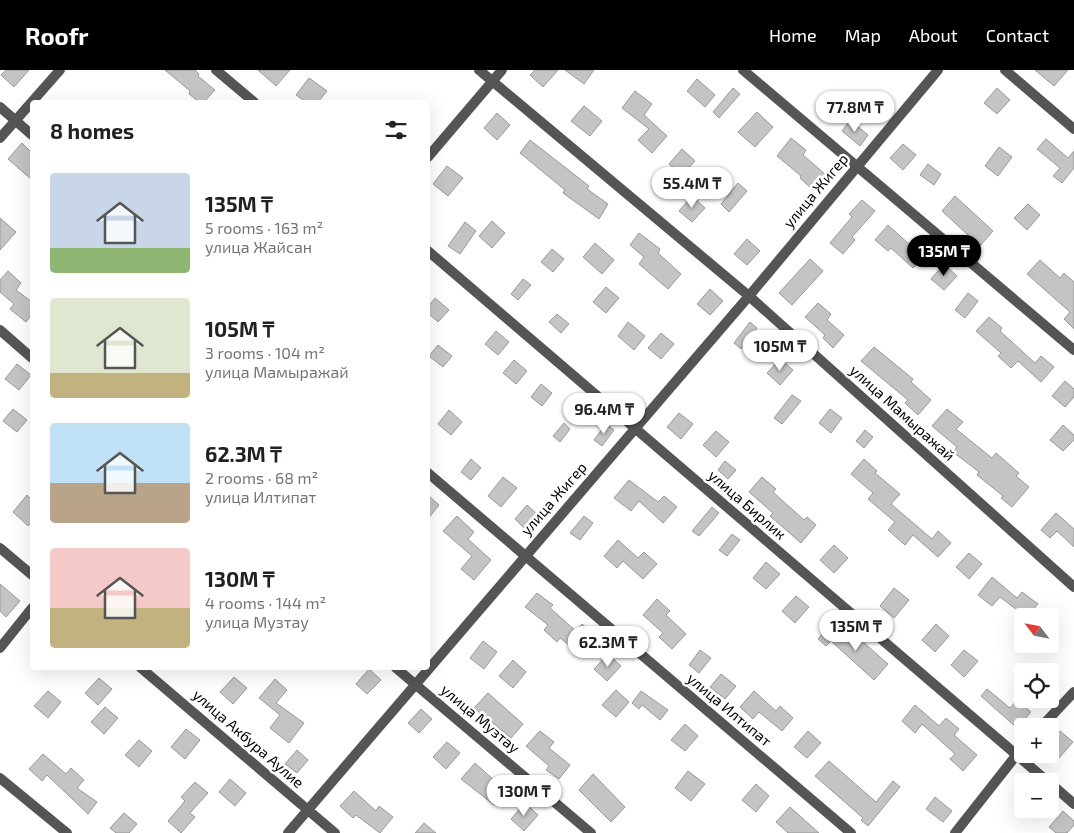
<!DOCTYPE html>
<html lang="en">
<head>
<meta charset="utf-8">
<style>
  body { margin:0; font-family:"Exo 2",sans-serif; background:#f6f6f6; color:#202124; height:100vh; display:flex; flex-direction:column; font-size:19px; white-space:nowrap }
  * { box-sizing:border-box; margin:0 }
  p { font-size:16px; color:#757577 }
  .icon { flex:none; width:28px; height:28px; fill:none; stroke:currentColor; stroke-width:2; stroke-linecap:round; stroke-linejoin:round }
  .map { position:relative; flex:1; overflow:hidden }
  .sheet { position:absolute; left:30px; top:30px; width:400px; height:570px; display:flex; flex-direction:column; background:#fff; border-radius:5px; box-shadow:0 5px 20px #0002 }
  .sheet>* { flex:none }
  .needle { width:32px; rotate:302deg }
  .tools { position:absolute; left:1014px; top:538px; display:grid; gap:10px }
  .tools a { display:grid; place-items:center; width:45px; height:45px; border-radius:5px; background:#fff; box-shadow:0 5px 20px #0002; font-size:25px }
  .price { position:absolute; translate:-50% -42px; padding:0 11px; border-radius:18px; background:#fff; color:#222; font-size:16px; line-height:32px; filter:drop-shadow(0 1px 2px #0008) }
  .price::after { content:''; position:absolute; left:50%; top:30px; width:15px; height:11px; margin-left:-8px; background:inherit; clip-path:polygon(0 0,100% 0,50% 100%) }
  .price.current { background:#000; color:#fff }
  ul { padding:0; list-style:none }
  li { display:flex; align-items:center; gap:15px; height:125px; padding:0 20px }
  li span { display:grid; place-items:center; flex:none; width:140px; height:100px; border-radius:5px; color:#555 }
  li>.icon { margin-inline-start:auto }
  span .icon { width:60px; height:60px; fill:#fffc; stroke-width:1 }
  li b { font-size:21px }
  h2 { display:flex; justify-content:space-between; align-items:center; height:60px; padding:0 20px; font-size:21px }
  header { display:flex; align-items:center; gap:30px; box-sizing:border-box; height:70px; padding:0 25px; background:#000; color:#fff }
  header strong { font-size:24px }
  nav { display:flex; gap:28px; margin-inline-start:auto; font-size:18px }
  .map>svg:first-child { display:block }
  .building { fill:#c4c4c4; stroke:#999 }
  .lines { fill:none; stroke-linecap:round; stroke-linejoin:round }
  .minor { stroke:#555; stroke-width:10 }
  .labels { text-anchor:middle; stroke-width:5; stroke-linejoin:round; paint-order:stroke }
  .street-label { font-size:15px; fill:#000; stroke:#fff }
</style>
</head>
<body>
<header>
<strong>Roofr</strong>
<nav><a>Home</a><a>Map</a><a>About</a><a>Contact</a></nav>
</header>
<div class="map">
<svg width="1074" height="763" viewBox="0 0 1074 763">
  <rect width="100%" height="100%" fill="#fff"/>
  <path class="building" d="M6 0H29L14 17 1 5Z
    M165 0H195L199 4 198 6 215 20 204 32H199L189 24 190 21Z
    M258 0H290L276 16Z
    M535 0H558L543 17 530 5Z
    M565 0H594L584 14Z
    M1035 0H1068L1054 16Z
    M309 8 327 21 318 32H306L296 25Z
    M697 9 715 25 705 37 687 21Z
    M733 18 740 24 719 48 713 42Z
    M997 18 1010 30 997 44 984 33Z
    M635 21 652 34 644 45 667 66 652 83 638 70 649 59 622 38Z
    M868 23 881 33 873 42 861 32Z
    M584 36 602 51 590 66 571 51Z
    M757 42 773 57 755 77 738 62Z
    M497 43 510 55 497 70 484 58Z
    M850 50 868 65 860 76 842 61Z
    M791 68 806 80 803 85 826 105 813 120 800 108 801 106 777 86Z
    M1046 69 1068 88 1074 81V98L1062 113 1053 106 1060 98 1037 79Z
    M530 70 589 116 587 119 608 134 599 149 563 123 565 120 520 83Z
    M22 73 32 83V110L8 89Z
    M903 74 916 85 903 100 890 88Z
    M999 77 1012 87 998 106 985 96Z
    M682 79 695 91 682 105 669 94Z
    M928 94 941 104 934 115 920 105Z
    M447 96 463 108 448 126 433 114Z
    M738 113 747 121 729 142 721 134Z
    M692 126 705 138 692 152 679 141Z
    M955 126 993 161 980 176 942 141Z
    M862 130 875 141 852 167 855 170 843 184 830 173 852 147 849 144Z
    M1028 134 1040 145 1027 160 1014 148Z
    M0 148 16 162 0 180Z
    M492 151 505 163 492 178 479 166Z
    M465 152 476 161 460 184 448 176Z
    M888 155 910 175 914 172 927 184 913 198 891 178 888 181 875 170Z
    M639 163 660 179 658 183 681 204 668 219 639 194 644 187 630 175Z
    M747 169 760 181 747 195 734 184Z
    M595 173 614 190 602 204 583 187Z
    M552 179 564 189 553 202 541 192Z
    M810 189 823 201 792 235 779 223Z
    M1040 190 1060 208 1064 203 1074 212V259L1064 249 1070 242 1027 204Z
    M944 194 957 206 944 220 931 209Z
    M8 201 21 213 16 220 32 232V244L26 252 10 239 14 234 0 222V210Z
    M523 209 531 215 518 230 511 224Z
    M606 217 619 228 606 243 593 232Z
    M710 219 723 231 710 245 697 234Z
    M968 223 978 231 965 248 955 240Z
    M435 228 449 240 438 252 428 243V237Z
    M818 233 831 244 827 250 844 265 833 278 823 268 825 265 805 247Z
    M557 244 569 254 561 263 549 252Z
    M989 247 1002 258 1000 261 1035 293 1041 286 1054 297 1041 312 1018 291 1011 298 998 286 1001 283 976 261Z
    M628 252 645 266 634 280 618 266Z
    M750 252 757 258 741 279 734 273Z
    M496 261 509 272 498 285 485 274Z
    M661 263 674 274 661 289 648 278Z
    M438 275 452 286 443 297 429 286Z
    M874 277 913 309 911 312 931 330 918 345 905 333 908 330 861 291Z
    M780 289 793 300 780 315 767 303Z
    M514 290 527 301 516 314 503 303Z
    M17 294 31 305 19 320 5 309Z
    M1065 311 1074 319V327L1065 337 1052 326Z
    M541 314 552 323 542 336 531 327Z
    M792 325 801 331 782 354 774 348Z
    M13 339 27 350 17 362 3 351Z
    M830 339 842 348 831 363 819 353Z
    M947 339 963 352 956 359 992 388 996 383 1019 403 1016 406 1029 417 1012 437 1001 428 1003 426 977 405 979 402 953 382 957 377 932 356Z
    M449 340 462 352 451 365 438 354Z
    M679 343 693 354 681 369 667 357Z
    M564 353 570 359 560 372 553 366Z
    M606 354 614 360 602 376 594 370Z
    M1063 355 1074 365V370L1063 381 1050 370Z
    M865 360 873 367 864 378 856 371Z
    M716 361 729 372 716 387 703 375Z
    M471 389 481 398 471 410 461 402Z
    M864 389 877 401 875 403 900 424 891 434 932 469 938 461 951 473 938 487 913 465 905 475 888 460 895 452 868 429 873 423 851 404Z
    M725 391 736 400 728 409 718 400Z
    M503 407 517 418 501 437 488 426Z
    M762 407 776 419 773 422 804 450 807 447 816 455 801 473 770 446 773 443 749 422Z
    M629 410 658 432 664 426 677 437 663 453 639 431 631 441 614 428Z
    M27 425 32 430V451L28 456 13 442Z
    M428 425 439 435 428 449Z
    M527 435 538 445 526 460 515 449Z
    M712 437 719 443 699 466 692 461Z
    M1056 443 1074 459V477L1057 461 1050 468 1041 460Z
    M457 446 474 462 468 469 491 490 474 510 461 499 472 486 443 461Z
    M584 446 593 453 580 470 570 463Z
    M732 464 740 470 727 486 719 480Z
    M618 470 638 488 644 482 657 494 643 509 623 491 617 498 604 486Z
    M834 475 848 488 834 503 820 490Z
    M969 483 982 494 969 509 956 497Z
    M766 492 780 504 766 519 753 508Z
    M992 507 1017 528 1022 522 1038 534 1028 546H1025L1000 527 992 536 978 525Z
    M0 514 20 531 6 547 0 541Z
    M894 518 909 530 894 548 880 536Z
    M537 523 553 535 550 538 576 561 582 554 593 563 578 582 560 568 557 572 544 560 548 555 525 537Z
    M796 526 809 537 795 553 782 541Z
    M657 529 670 541 666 545 686 564 672 579 659 567 663 563 643 545Z
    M936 554 949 566 935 582 922 570Z
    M829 556 846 570 853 563 888 594 874 610 831 571 826 576 818 569Z
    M483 571 497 582 484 599 470 588Z
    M700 580 711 588 699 603 689 595Z
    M964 580 978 591 964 607 951 595Z
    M608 584 621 596 607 611 594 599Z
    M513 590 526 602 513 618 499 606Z
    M369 599 381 610 367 624 356 614Z
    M721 604 736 616 725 629 710 617Z
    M234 607 247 618 233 634 220 622Z
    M99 608 112 619 98 635 85 623Z
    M275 609 287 620 276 633 304 653 289 673 270 658 280 645 259 628Z
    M987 619 1010 638 1017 630 1031 642 1017 658 981 626Z
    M616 620 629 632 616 647 602 635Z
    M48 621 61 632 48 648 34 636Z
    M641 621 668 640 660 650 642 635 639 639 632 633Z
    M754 621 776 641 780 636 793 648 782 661 759 642 753 649 740 637Z
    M488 623 523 654 511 668 474 638Z
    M915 635 939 656 946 648 959 659 954 665 977 685 963 701 950 689 955 684 922 654 915 663 902 651Z
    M105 637 118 648 104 664 91 652Z
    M421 639 432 649 419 663 408 653Z
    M685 654 698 666 685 681 671 670Z
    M186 659 200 670 185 689 171 677Z
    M540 661 554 672 549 678 570 695 559 709 546 700 549 696 526 676Z
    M808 661 821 673 807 688 794 677Z
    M1060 661 1073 672 1059 688 1050 680V672Z
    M139 670 152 681 139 697 125 685Z
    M447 672 460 683 446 699 433 687Z
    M297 680 308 690 297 703 285 694Z
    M43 684 66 704 71 698 84 710 77 718 97 732 88 744 47 705 42 711 29 699Z
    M829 691 876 732 893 711 900 717 868 756 861 750 863 748 815 706Z
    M475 693 495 711 499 706 510 714 494 735 461 709Z
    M688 701 705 714 691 731 675 718Z
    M593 704 625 737 611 752 579 720Z
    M230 709 246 723 235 736 219 722Z
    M195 712 208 723 190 743 195 747 181 763 168 751 185 731 181 727Z
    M756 714 769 726 756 742 742 730Z
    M354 721 376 741 379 736 393 747 380 763 356 745 353 748 340 736Z
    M935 727 952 741 943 752 926 739Z
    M525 733 538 745 524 761 511 749Z
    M790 737 819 763H788L776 752Z
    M1063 741 1074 751V755L1067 763H1056L1049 757Z
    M124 743 137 754 129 763H116L110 758Z
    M424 753 436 763H415Z"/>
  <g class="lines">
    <path class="minor" d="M216 0 254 32
      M479 0 749 226 1074 517
      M743 0 1074 280
      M1005 0 1074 59
      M0 37 32 65
      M0 68 60 0
      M428 87 502 0
      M428 181 1047 711
      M0 260 32 288
      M428 403 851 763
      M0 478 32 505
      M0 578 32 538
      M141 598 335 763
      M396 598 591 763
      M1042 656 1074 622
      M0 708 67 763
      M1050 713 1074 734
      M288 763 749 226 938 0
      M955 763 1022 678"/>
  </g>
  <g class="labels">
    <g class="street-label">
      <text transform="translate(816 121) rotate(-50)" y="5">улица Жигер</text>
      <text transform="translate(902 343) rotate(42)" y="5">улица Мамыражай</text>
      <text transform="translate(554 429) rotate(-49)" y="5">улица Жигер</text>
      <text transform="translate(747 435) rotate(41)" y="5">улица Бирлик</text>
      <text transform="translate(729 640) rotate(40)" y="5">улица Илтипат</text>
      <text transform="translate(480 649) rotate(40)" y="5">улица Музтау</text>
      <text transform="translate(248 669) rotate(41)" y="5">улица Акбура Аулие</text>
    </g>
  </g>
</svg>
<div class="tools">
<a><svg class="needle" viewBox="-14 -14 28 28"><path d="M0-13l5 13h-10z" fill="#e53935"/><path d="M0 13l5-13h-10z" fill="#757577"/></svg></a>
<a><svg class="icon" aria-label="locate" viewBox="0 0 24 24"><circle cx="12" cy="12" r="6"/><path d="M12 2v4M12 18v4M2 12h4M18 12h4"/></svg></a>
<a>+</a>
<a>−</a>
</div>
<b class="price" style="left:855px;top:63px">77.8M ₸</b>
<b class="price" style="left:692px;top:139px">55.4M ₸</b>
<b class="price current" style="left:944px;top:207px">135M ₸</b>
<b class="price" style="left:780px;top:302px">105M ₸</b>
<b class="price" style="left:604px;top:365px">96.4M ₸</b>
<b class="price" style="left:856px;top:582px">135M ₸</b>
<b class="price" style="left:608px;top:598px">62.3M ₸</b>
<b class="price" style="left:524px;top:747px">130M ₸</b>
<section class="sheet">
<h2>8 homes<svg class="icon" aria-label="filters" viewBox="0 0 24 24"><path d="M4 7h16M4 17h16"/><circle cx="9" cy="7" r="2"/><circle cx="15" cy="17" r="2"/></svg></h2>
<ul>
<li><span style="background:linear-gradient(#c9d6e8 75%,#8fb573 0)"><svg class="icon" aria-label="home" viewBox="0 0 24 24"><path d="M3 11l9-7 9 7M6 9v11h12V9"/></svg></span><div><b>135M ₸</b><p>5 rooms · 163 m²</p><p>улица Жайсан</p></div></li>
<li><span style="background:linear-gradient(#dfe7d0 75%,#c2b280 0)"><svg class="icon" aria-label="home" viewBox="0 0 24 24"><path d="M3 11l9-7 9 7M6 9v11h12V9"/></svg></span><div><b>105M ₸</b><p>3 rooms · 104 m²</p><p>улица Мамыражай</p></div></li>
<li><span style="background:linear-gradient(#bfe0f5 60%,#b9a48a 0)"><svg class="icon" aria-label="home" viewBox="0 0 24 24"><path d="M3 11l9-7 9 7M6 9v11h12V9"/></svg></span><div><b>62.3M ₸</b><p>2 rooms · 68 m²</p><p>улица Илтипат</p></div></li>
<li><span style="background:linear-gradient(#f6c9c9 60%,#c2b280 0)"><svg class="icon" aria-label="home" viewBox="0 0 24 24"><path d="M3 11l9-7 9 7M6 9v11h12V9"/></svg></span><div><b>130M ₸</b><p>4 rooms · 144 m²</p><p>улица Музтау</p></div></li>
</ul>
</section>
</div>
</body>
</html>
